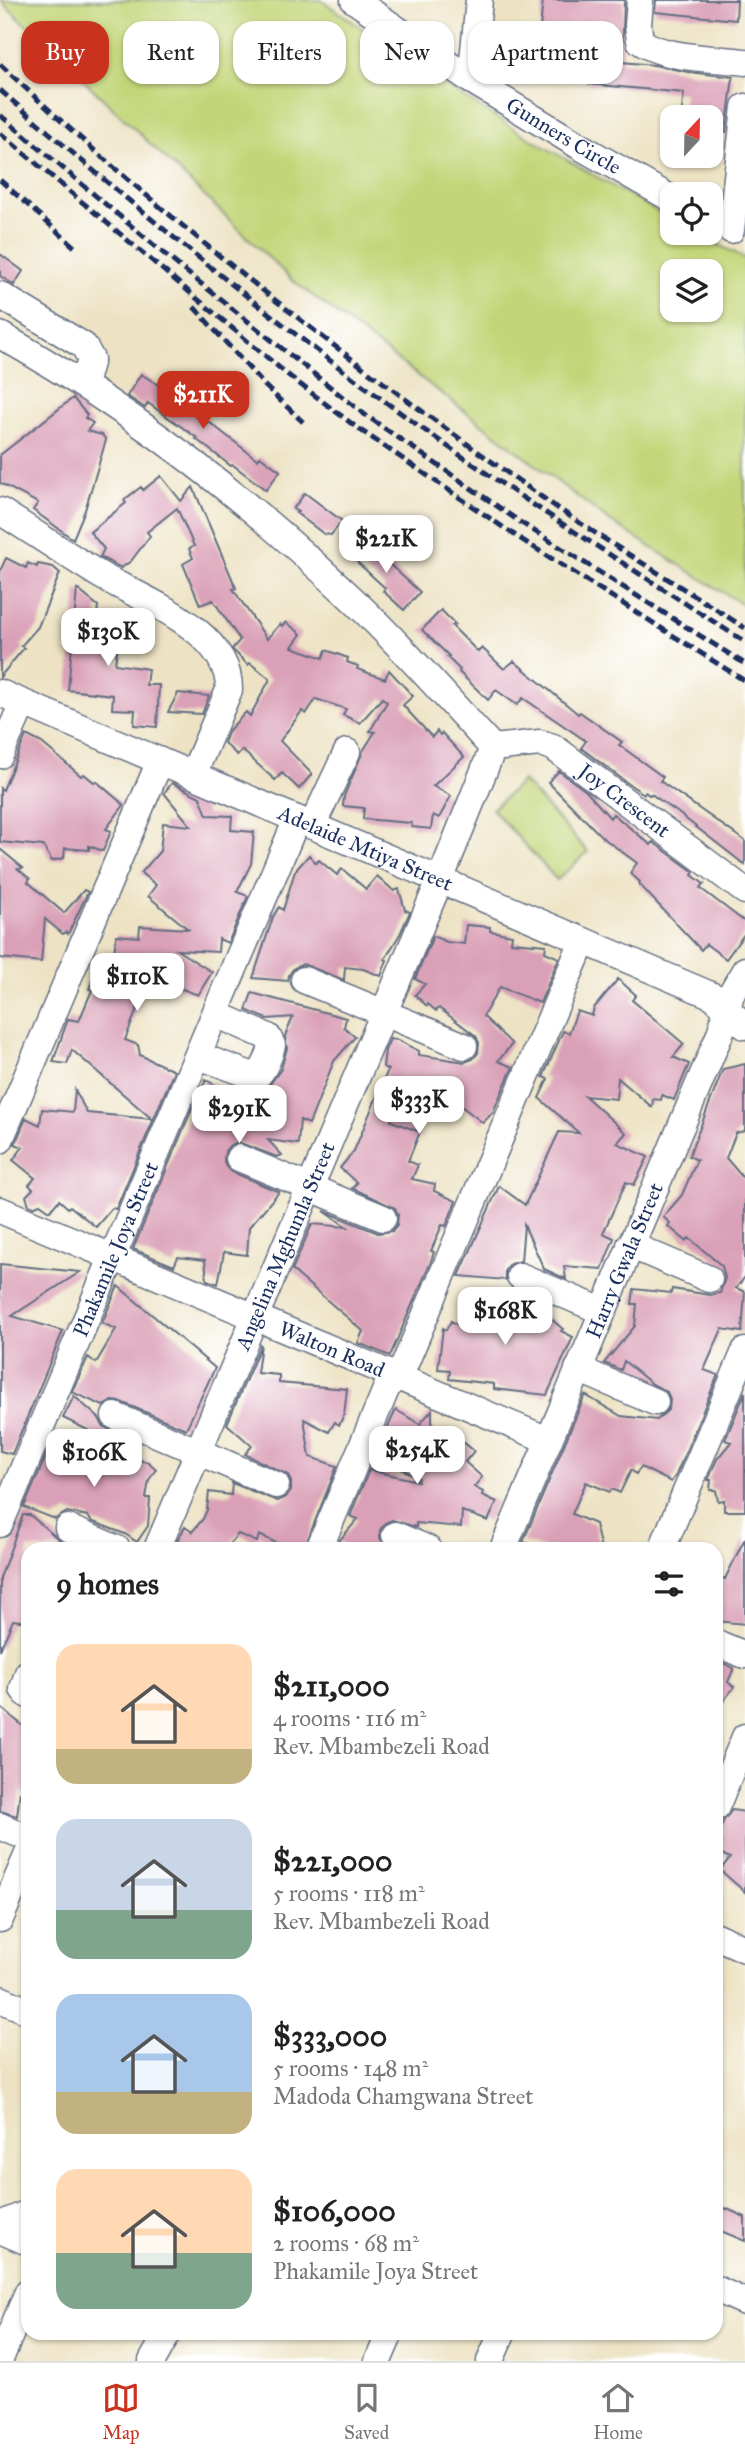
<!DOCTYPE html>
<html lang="en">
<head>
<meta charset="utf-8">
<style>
  body { margin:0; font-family:"IM FELL Great Primer",serif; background:#f6f6f6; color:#222; height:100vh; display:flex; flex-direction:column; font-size:26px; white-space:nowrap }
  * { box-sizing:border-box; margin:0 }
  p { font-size:23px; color:#767676 }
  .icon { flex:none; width:38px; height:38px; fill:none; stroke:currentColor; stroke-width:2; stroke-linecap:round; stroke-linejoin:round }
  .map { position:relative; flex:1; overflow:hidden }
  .sheet { position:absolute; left:21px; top:1542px; width:702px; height:798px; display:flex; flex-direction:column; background:#fff; border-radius:21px; box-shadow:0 2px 5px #0004 }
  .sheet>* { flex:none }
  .top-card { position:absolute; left:21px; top:21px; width:704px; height:63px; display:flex; gap:14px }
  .needle { width:46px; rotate:22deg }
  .controls { position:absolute; left:660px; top:105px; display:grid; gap:14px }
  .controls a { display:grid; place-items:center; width:63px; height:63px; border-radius:14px; background:#fff; box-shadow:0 2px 5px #0004; font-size:35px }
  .price { position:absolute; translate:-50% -60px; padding:0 16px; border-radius:14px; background:#fff; color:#222; font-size:23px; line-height:46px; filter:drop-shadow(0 2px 4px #0008) }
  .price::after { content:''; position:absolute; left:50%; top:42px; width:21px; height:16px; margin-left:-10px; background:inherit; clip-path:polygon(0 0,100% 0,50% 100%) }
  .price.on { background:#c8321e; color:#fff }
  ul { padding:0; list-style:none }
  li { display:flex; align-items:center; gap:21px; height:175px; padding:0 35px }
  li span { display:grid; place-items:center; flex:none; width:196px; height:140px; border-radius:21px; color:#555 }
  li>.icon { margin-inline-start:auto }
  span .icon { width:84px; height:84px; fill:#fffc; stroke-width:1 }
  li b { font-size:30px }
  h2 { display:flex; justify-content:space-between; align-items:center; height:84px; padding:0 35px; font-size:30px }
  .pill { padding:0 24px; border-radius:21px; background:#fff; box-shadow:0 2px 5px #0004; font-size:24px; line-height:63px }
  .pill.on { background:#c8321e; color:#fff }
  .dock { display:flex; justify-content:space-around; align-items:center; height:98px; border-top:2px solid #e0e0e0; background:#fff; font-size:19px; color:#767676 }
  .dock a { display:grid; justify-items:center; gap:4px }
  .dock .on { color:#c8321e }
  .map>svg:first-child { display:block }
  .green { fill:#c3d578; stroke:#6f826b; stroke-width:2; fill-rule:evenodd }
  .building { fill:#daa0b7 }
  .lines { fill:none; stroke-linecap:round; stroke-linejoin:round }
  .minor-casing { stroke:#646e82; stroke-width:29 }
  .minor { stroke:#fff; stroke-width:26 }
  .rail { stroke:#1b2f5e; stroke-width:5; stroke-dasharray:10 5; stroke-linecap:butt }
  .labels { text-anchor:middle; stroke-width:6; stroke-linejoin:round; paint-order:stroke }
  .street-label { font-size:21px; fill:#1b2f5e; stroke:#fff }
</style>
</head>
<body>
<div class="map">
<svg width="745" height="2361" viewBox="0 0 745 2361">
  <rect width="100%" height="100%" fill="#fff"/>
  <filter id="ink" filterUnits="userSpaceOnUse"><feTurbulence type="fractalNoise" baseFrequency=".0143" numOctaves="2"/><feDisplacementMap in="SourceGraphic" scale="14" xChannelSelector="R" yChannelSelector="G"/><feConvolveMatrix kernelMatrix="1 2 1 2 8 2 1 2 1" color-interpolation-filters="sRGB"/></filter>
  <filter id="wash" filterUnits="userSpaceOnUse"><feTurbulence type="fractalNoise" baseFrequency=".00686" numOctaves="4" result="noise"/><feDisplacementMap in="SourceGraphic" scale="28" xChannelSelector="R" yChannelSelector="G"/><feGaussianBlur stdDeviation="1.57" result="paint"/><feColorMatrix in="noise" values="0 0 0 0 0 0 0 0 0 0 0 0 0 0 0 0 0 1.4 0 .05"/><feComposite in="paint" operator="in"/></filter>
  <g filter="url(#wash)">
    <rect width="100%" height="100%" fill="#ede3c4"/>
    <path class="green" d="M0 0H321L449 88 529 138 672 220V233H695L745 258V606L611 522 292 280ZM672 271H710V310H672Z
      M523 781 588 852 557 880 492 809Z"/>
    <g id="blocks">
      <path class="building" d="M543 0H624L622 62 654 65 688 72 733 77 726 132 710 130V117H681L684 93 589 84 590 74 570 72 571 50 538 47Z
        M656 0H737L736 20 655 12Z
        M0 254 23 271 14 285 0 276Z
        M141 374 184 401 181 404 207 424 209 422 258 460 260 456 280 471 266 490 233 465 231 466 196 439 197 438 148 403 145 408 127 396Z
        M73 398 87 415 85 418 93 423 87 431 102 435 106 440 85 510 73 539 33 510 38 503 0 483V455Z
        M161 476 181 501 193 487 236 588 233 589 267 639 280 624 282 626 286 622 301 634 292 647 323 658 326 650 348 658 347 662 358 666 357 669 385 679 389 670 413 696 403 705 408 711 432 737 437 731 440 735 442 733 464 757 433 786 451 796 439 818 433 815 431 829 412 827 411 823 363 819 364 808 343 806 344 796 363 751 375 732 370 731 387 702 382 698 360 723 343 715 346 709 316 699 306 714 302 711 280 741 312 774 299 789 282 773 275 780 242 750 237 755 224 743 229 730 246 712 250 716 270 679 250 663 248 665 232 649 240 640 213 600 200 605 183 564 193 558 189 549 194 546 177 508 147 532 150 536 131 561 121 568 100 557 104 549 90 532 126 503 124 500 141 487 143 490Z
        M305 493 342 521 331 535 324 534 296 513 298 512 293 509Z
        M367 538 381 551 378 554 420 592 404 610 383 591 385 588 357 562 360 553 355 550Z
        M6 558 26 568 28 563 37 567 38 564 53 567 60 573 38 627 21 646 24 648 0 677V571Z
        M77 589 98 606 95 634 119 637 115 664 148 669 146 685H159L157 727 134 725 135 710 112 709 113 695 68 690Z
        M441 610 455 624 452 626 478 652 482 648 504 669 514 661 578 714 580 712 622 742 619 745 663 777 660 781 745 841V865L677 812 651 794 649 795 645 792 644 794 626 782 581 748 586 741 523 698 517 705 496 690 488 700 459 672 460 670 447 657 449 656 422 630Z
        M178 693 209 696 202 714 168 712Z
        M26 735 42 743 81 776 84 774 94 782 96 781 124 805 106 829 111 831 103 851 89 846V850L65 848 64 858 52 861 43 846 0 842V788L3 790Z
        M559 771 586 791 610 818 613 814 651 845 653 842 694 872 692 875 704 884 700 888 745 922V933L726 959 706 944 701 950 639 884 640 882 630 873 637 863 602 837 548 782Z
        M172 783 200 797 207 815 232 816 231 830 254 832 251 864 237 892 248 896 228 943 219 939 218 952 177 950 212 972 198 995 164 982 148 981 125 1040 138 1045 140 1055 174 1071 116 1209 112 1208 96 1227 70 1206 68 1208 59 1200 50 1211 40 1204 33 1207 29 1205 26 1196 33 1189 29 1185 35 1178 13 1160 23 1147 15 1144 26 1118 40 1125 42 1109 73 1112 75 1090 87 1113 152 1119 72 1050 67 1064 53 1062 68 1019 79 1021 92 990 89 989 97 968 103 970 107 962 113 965 116 935 139 937 140 926 188 929 148 896 156 885 141 873 160 851 163 823 191 826 164 793Z
        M0 849 23 868 18 869 30 879 28 882 64 913 84 890 88 892 68 934 66 932 63 934 45 919 41 962 0 958Z
        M309 855 316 863 319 860 337 875 342 869 366 889 377 876 394 891 399 889 405 910 410 912 400 934 385 959 387 960 381 976 363 969 345 967 344 980 303 964 294 968 289 975 288 981 253 978 273 917 279 907 283 910 295 871Z
        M466 925 490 927V931L512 935 511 942 546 945 545 952 559 958 540 1003 500 987 483 1016 512 1044 498 1061 513 1067 493 1112 483 1123 433 1084 427 1097 404 1087 391 1121 420 1132 408 1161 418 1165 412 1179 435 1184 434 1191 456 1201 446 1226 442 1225 431 1251 434 1252 430 1264 390 1356 358 1343 363 1331 292 1270 312 1224 347 1227 324 1211 378 1233 392 1231 397 1225 398 1215 395 1208 352 1188 357 1183 340 1168 354 1151 388 1070 383 1067 385 1050 390 1039 398 1040 419 1051V1055L465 1062 473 1059 478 1053 479 1043 476 1036 439 1008 436 1011 428 1004 427 1006 415 995 425 984 415 979 433 936 447 942 464 944Z
        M618 979 636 995 632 1000 684 1044 673 1057 689 1064 674 1100 662 1095 661 1100 653 1099 652 1107 618 1078 616 1099 585 1096 626 1133 617 1143 648 1157 634 1185 626 1182 603 1233 614 1238 602 1269 564 1266 566 1279 544 1269 524 1225 521 1261 510 1264 505 1270V1280L459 1276 499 1186 525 1205 559 1132 579 1133 539 1098 548 1079 543 1077 563 1031 569 1033 577 1011 592 1016 594 1008Z
        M252 993 346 1018 344 1027 355 1037 334 1061 309 1124 300 1120 298 1144 268 1140 282 1155 277 1157 238 1142 230 1145 225 1151 224 1161 226 1167 232 1172 279 1192 249 1227 247 1255 224 1252 218 1284 207 1280 205 1260 178 1257 174 1266 133 1249 196 1099 206 1080 233 1095 238 1102 244 1098 246 1101 267 1088 281 1069 287 1048 285 1036 293 1017 267 1019 246 1010Z
        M745 1064V1131L736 1133 726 1158 745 1180V1277L736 1288 745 1292 742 1332 722 1329 704 1370 718 1375 676 1475 671 1482 641 1467 636 1474 631 1470 620 1493 612 1489 610 1492 586 1482 572 1514 595 1524 601 1549H545L523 1542 585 1395 621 1416 657 1420 669 1409 670 1399 667 1392 652 1384 624 1361 621 1370 604 1363 635 1326 637 1304H632L634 1289 671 1293 672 1289 710 1295 720 1293 725 1278 722 1266 689 1238 686 1241 668 1226 670 1223 663 1217 682 1195 697 1160 689 1156 723 1069Z
        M0 1264 80 1272 12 1316 63 1331 12 1454 0 1451Z
        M118 1286 215 1368 186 1429 121 1402 112 1401 103 1406 72 1392 88 1357 96 1363 116 1329 102 1323Z
        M474 1295 538 1308 563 1329 561 1331 573 1337 547 1395 494 1389V1384L449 1379 450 1370 438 1369 443 1328 446 1330 451 1321 463 1328Z
        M261 1344 257 1373 279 1375V1383L347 1389 344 1415 339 1425 335 1422 329 1432 304 1419 310 1457 337 1466 304 1549H290L259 1535 257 1542 238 1534 225 1549H178L182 1545 177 1541 185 1527 192 1532 203 1519 207 1510 209 1492 231 1495 232 1483 277 1501 286 1497 291 1491V1482L288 1475 245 1454 252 1446 227 1424Z
        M745 1392V1511H724V1500L718 1501 716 1490H710L711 1480H708L717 1459 731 1442 725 1440Z
        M74 1396 99 1418 103 1426 120 1435 132 1446 129 1450 63 1418Z
        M396 1410 420 1424 432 1410V1465L456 1436 474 1451 465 1462 482 1477 474 1487 483 1492 482 1495 497 1502 488 1521 462 1511 461 1527 416 1523V1527L392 1520 385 1523 380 1530V1538L388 1549H348L339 1541 358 1519 350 1516 369 1470 418 1481 419 1478 382 1459 390 1437 384 1435Z
        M52 1442 148 1462 156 1469 149 1480 146 1498H150L148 1526 137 1542 125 1534 91 1521 88 1516 67 1512 55 1519 24 1507Z
        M23 1515H30L70 1549H28V1622L13 1620 0 1650V1578Z
        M745 1538V1624L716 1621V1574L725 1579Z
        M716 1660 734 1668 728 1682 734 1687 716 1711Z
        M0 1707 28 1730V1792H20L17 1816 0 1811Z
        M732 1810 745 1812V1892L720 1870 730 1858 718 1852 722 1842 716 1840 724 1820Z
        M725 2208 745 2217V2241L716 2229Z"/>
    </g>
  </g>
  <g filter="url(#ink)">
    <use href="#blocks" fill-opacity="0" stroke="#646e82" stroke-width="2"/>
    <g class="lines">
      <defs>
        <g id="minor">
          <path id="s1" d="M354 0 471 80 581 147 672 199"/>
          <path d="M640 0 638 25 640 41C664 59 715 58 745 62"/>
          <path d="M471 80 479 0"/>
          <path d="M731 230 745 107"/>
          <path d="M0 295 84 346 91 359 84 385"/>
          <path d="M0 335C128 407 245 497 351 598 401 645 446 697 493 748"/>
          <path d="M0 511C33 532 66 554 100 575 143 600 230 630 229 690L193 775"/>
          <path id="s2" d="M0 693 713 996 745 1026"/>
          <path id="s3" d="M493 748 540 743 553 747 745 891"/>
          <path d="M0 755 23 703"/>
          <path d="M312 826 347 752"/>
          <path d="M304 980 464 1046"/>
          <path d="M199 1056 256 1077C264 1070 270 1056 272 1045L268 1037 216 1014"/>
          <path d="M0 1140 160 761"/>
          <path d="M239 1158 383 1218"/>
          <path id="s4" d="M0 1210 548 1440"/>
          <path d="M630 1245 709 1279"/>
          <path d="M520 1276 602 1311"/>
          <path d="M578 1369 655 1402"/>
          <path d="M115 1416 276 1485"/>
          <path id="s5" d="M0 1524 297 819"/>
          <path d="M68 1528 117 1549"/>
          <path d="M395 1535 428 1549"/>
          <path id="s6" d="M157 1549 440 880 493 748"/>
          <path d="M319 1549 387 1387 404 1366 583 941"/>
          <path id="s7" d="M503 1549 720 1034 731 994 745 970"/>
          <path d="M662 1549 745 1351"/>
          <path d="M716 1643 745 1655"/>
          <path d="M28 1673 23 1689 28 1695"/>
          <path d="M716 1807 745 1737"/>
          <path d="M0 1826 28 1838"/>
          <path d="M0 1919 28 1854"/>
          <path d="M716 1936 745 1949"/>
          <path d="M0 1999 28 2011"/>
          <path d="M0 2225 28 2213"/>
          <path d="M0 2230 28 2242"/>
          <path d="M716 2289 745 2302"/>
          <path d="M0 2359 28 2292"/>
          <path d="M152 2361 168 2333"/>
          <path d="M378 2361 390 2333"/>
          <path d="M490 2361 502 2333"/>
        </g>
      </defs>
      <use href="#minor" class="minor-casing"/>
      <use href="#minor" class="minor"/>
      <path class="rail" d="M0 64C166 222 349 361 536 493 604 541 676 583 745 628
        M0 90C121 196 246 299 375 394 494 483 621 561 745 642
        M0 115 174 262 364 414 523 524 745 664
        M0 133 288 375 356 427 516 536 745 681
        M0 180 78 250
        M194 307 265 386 303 422"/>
    </g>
  </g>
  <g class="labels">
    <g class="street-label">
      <text dy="7" stroke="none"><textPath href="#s1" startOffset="250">Gunners Circle</textPath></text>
      <text dy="7" stroke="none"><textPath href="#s3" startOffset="150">Joy Crescent</textPath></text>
      <text dy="7" stroke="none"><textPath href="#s2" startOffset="397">Adelaide Mtiya Street</textPath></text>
      <text dy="7" stroke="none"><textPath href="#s6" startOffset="329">Angelina Mghumla Street</textPath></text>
      <text dy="7" stroke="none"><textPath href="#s5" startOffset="298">Phakamile Joya Street</textPath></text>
      <text dy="7" stroke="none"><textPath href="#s7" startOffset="313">Harry Gwala Street</textPath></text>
      <text dy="7" stroke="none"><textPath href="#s4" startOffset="360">Walton Road</textPath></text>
    </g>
  </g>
</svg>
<div class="controls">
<a><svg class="needle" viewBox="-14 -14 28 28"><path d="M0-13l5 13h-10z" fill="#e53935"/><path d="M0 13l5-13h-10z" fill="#767676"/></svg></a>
<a><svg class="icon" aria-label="locate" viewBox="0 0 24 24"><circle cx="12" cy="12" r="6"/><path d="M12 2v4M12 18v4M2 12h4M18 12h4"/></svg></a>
<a><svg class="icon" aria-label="layers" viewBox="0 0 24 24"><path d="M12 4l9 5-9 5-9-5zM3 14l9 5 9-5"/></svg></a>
</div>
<b class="price on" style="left:203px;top:431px">$211K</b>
<b class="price" style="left:386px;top:575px">$221K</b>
<b class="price" style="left:108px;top:668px">$130K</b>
<b class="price" style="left:137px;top:1013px">$110K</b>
<b class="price" style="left:419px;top:1136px">$333K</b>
<b class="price" style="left:239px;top:1145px">$291K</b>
<b class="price" style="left:505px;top:1347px">$168K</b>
<b class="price" style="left:417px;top:1486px">$254K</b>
<b class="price" style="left:94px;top:1489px">$106K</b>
<div class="top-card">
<a class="pill on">Buy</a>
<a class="pill">Rent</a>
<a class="pill">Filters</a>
<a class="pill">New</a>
<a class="pill">Apartment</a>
</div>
<section class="sheet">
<h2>9 homes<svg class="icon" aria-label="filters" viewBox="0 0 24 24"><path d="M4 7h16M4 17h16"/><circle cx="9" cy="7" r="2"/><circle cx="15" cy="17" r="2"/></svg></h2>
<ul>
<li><span style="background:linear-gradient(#ffd9b3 75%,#c2b280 0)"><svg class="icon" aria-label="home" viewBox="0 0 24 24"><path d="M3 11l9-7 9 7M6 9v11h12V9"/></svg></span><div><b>$211,000</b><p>4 rooms · 116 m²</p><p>Rev. Mbambezeli Road</p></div></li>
<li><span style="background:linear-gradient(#c9d6e8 65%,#7fa58c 0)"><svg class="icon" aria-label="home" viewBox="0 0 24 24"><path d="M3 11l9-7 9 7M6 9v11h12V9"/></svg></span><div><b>$221,000</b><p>5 rooms · 118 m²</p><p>Rev. Mbambezeli Road</p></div></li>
<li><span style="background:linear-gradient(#a9c7e8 70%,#c2b280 0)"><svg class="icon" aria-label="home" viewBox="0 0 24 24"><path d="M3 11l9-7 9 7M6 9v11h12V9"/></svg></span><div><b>$333,000</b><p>5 rooms · 148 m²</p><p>Madoda Chamgwana Street</p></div></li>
<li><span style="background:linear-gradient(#ffd9b3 60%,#7fa58c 0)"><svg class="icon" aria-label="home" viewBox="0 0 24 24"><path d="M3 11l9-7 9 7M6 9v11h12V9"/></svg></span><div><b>$106,000</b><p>2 rooms · 68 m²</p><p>Phakamile Joya Street</p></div></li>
</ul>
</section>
</div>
<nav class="dock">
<a class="on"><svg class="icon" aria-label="map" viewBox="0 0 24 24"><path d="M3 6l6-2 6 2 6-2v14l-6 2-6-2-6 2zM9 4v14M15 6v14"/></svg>Map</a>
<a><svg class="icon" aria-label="saved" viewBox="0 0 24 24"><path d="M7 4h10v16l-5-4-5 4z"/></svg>Saved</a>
<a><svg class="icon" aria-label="home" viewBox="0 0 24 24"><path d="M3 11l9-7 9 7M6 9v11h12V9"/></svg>Home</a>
</nav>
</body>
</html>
